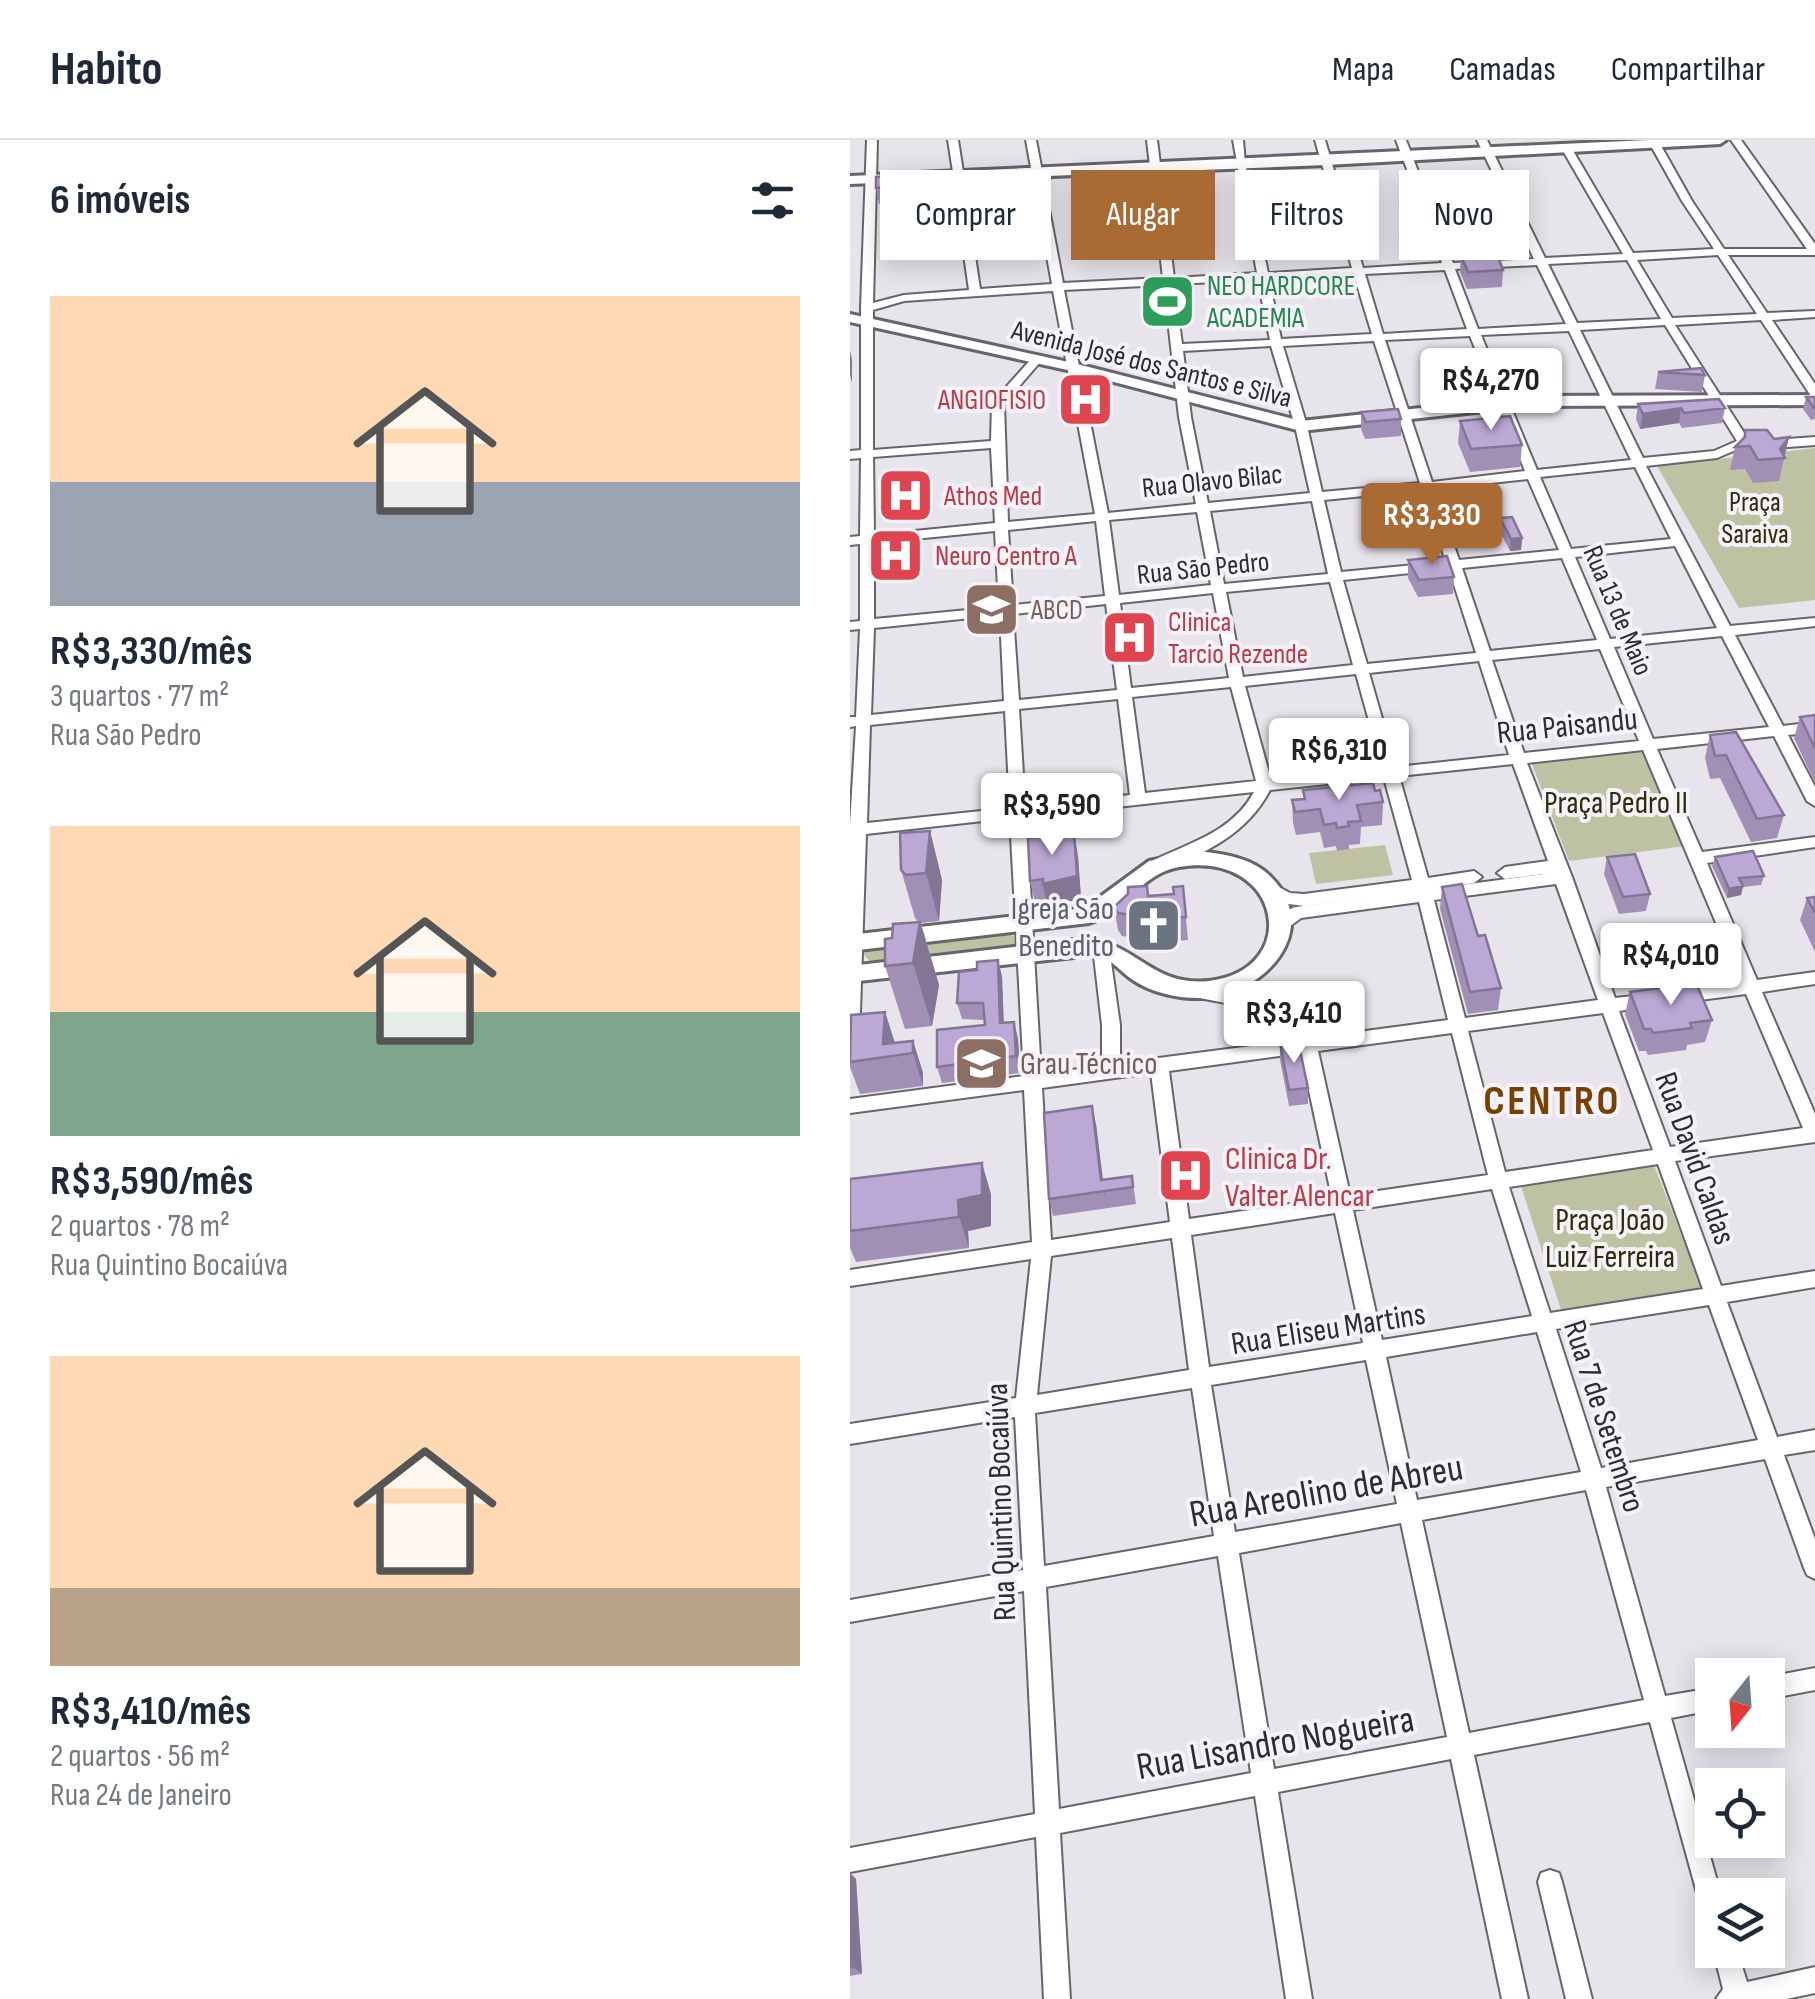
<!DOCTYPE html>
<html lang="pt">
<head>
<meta charset="utf-8">
<style>
  body { margin:0; font-family:"Sofia Sans Condensed",sans-serif; background:#f2f2f3; color:#1f2937; height:100vh; display:flex; flex-direction:column; font-size:38px; white-space:nowrap }
  * { box-sizing:border-box; margin:0 }
  p { font-size:32px; color:#747a83 }
  .icon { flex:none; width:55px; height:55px; fill:none; stroke:currentColor; stroke-width:2; stroke-linecap:round; stroke-linejoin:round }
  .map { position:relative; flex:1; overflow:hidden }
  .panel { display:flex; flex-direction:column; background:#fff; width:850px }
  .panel>* { flex:none }
  .guide { position:absolute; left:30px; top:30px; width:785px; height:90px; display:flex; gap:20px }
  .needle { width:65px; rotate:197deg }
  .buttons { position:absolute; left:845px; top:1518px; display:grid; gap:20px }
  .buttons a { display:grid; place-items:center; width:90px; height:90px; border-radius:0px; background:#fff; box-shadow:0 5px 25px #0003; font-size:50px }
  .price { position:absolute; translate:-50% -85px; padding:0 22px; border-radius:10px; background:#fff; color:#222; font-size:32px; line-height:65px; filter:drop-shadow(0 2px 5px #0008) }
  .price::after { content:''; position:absolute; left:50%; top:60px; width:30px; height:22px; margin-left:-15px; background:inherit; clip-path:polygon(0 0,100% 0,50% 100%) }
  .price.on { background:#aa6a33; color:#fff }
  ul { padding:0; list-style:none }
  li { display:grid; align-content:center; gap:20px; height:530px; padding:0 50px }
  li span { display:grid; place-items:center; height:310px; border-radius:0px; color:#555 }
  li>.icon { margin-inline-start:auto }
  span .icon { width:180px; height:180px; fill:#fffc; stroke-width:1 }
  li b { font-size:42px }
  h2 { display:flex; justify-content:space-between; align-items:center; height:120px; padding:0 50px; font-size:42px }
  .chip { padding:0 35px; border-radius:0px; background:#fff; box-shadow:0 5px 25px #0003; font-size:35px; line-height:90px }
  .chip.on { background:#aa6a33; color:#fff }
  header { display:flex; align-items:center; gap:60px; box-sizing:border-box; height:140px; padding:0 50px; background:#fff; border-bottom:2px solid #e0e1e3 }
  header strong { font-size:48px }
  nav { display:flex; gap:55px; margin-inline-start:auto; font-size:35px }
  main { display:flex; flex:1; min-height:0 }
  .map>svg:first-child { display:block }
  .green { fill:#bec2a3 }
  .lines { fill:none; stroke-linecap:round; stroke-linejoin:round }
  .minor-casing { stroke:#67656b; stroke-width:4 }
  .major-casing { stroke:#67656b; stroke-width:6 }
  .minor { fill:#fff; fill-rule:evenodd }
  .major { fill:#fff; fill-rule:evenodd }
  .wall { fill:#a190b6 }
  .shaded-wall { fill:#837694 }
  .building { fill:#bba8d4; stroke:#837694; stroke-width:2.5 }
  .labels { text-anchor:middle; stroke-width:8; stroke-linejoin:round; paint-order:stroke }
  .far-leisure-label { font-size:28px; fill:#27864d; stroke:#f5f2f9; text-anchor:start }
  .far-street-label { font-size:28px; fill:#2d2c2e; stroke:#f5f2f9 }
  .far-health-label { font-size:28px; fill:#be3a42; stroke:#f5f2f9; text-anchor:start }
  .far-park-label { font-size:28px; fill:#2c2e07; stroke:#f5f2f9 }
  .far-education-label { font-size:28px; fill:#785e54; stroke:#f5f2f9; text-anchor:start }
  .street-label { font-size:32px; fill:#2d2c2e; stroke:#f5f2f9 }
  .park-label { font-size:32px; fill:#2c2e07; stroke:#f5f2f9 }
  .worship-label { font-size:32px; fill:#5b616d; stroke:#f5f2f9; text-anchor:end }
  .education-label { font-size:32px; fill:#785e54; stroke:#f5f2f9; text-anchor:start }
  .health-label { font-size:32px; fill:#be3a42; stroke:#f5f2f9; text-anchor:start }
  .near-street-label { font-size:38px; fill:#2d2c2e; stroke:#f5f2f9 }
  .district-label { font-size:42px; font-weight:bold; letter-spacing:2.5px; fill:#774004; stroke:#f5f2f9 }
</style>
</head>
<body>
<header>
<strong>Habito</strong>
<nav><a>Mapa</a><a>Camadas</a><a>Compartilhar</a></nav>
</header>
<main>
<section class="panel">
<h2>6 imóveis<svg class="icon" aria-label="filters" viewBox="0 0 24 24"><path d="M4 7h16M4 17h16"/><circle cx="9" cy="7" r="2"/><circle cx="15" cy="17" r="2"/></svg></h2>
<ul>
<li><span style="background:linear-gradient(#ffd9b3 60%,#9aa5b1 0)"><svg class="icon" aria-label="home" viewBox="0 0 24 24"><path d="M3 11l9-7 9 7M6 9v11h12V9"/></svg></span><div><b>R$3,330/mês</b><p>3 quartos · 77 m²</p><p>Rua São Pedro</p></div></li>
<li><span style="background:linear-gradient(#ffd9b3 60%,#7fa58c 0)"><svg class="icon" aria-label="home" viewBox="0 0 24 24"><path d="M3 11l9-7 9 7M6 9v11h12V9"/></svg></span><div><b>R$3,590/mês</b><p>2 quartos · 78 m²</p><p>Rua Quintino Bocaiúva</p></div></li>
<li><span style="background:linear-gradient(#ffd9b3 75%,#b9a48a 0)"><svg class="icon" aria-label="home" viewBox="0 0 24 24"><path d="M3 11l9-7 9 7M6 9v11h12V9"/></svg></span><div><b>R$3,410/mês</b><p>2 quartos · 56 m²</p><p>Rua 24 de Janeiro</p></div></li>
</ul>
</section>
<div class="map">
<svg width="965" height="1859" viewBox="0 0 965 1859">
  <rect width="100%" height="100%" fill="#e8e4ec"/>
  <path class="green" d="M965 308V460L889 468 807 326Z
    M798 606 843 705 719 721 680 619Z
    M535 705 543 735 466 744 459 713Z
    M157 791 169 801V806L31 822H21L14 815 15 808Z
    M804 1025 852 1148 712 1173 671 1046Z"/>
  <g class="lines">
    <defs>
      <path id="minor" d="M17 0H27L23 163 54 155 119 150 103 37 106 34 103 32 98 0H108L113 32 110 34 113 37 130 149 202 144 176 0H186L213 143 313 138 297 0H307L324 138 407 133 383 0H393L395 23 418 133 502 128 465 0H475L513 128 592 123 546 0H556L603 123 684 119 627 0H637L695 118 773 114 712 9 717 6 722 9 783 113 864 109 832 61 800 4 805 1 810 4 842 61 874 109H957L881 0H891L965 104V115H878L917 173 965 171V177L922 180 965 244V257L961 256 911 180 825 185 898 299 913 301 965 297V305L913 309 895 306 867 318 796 326 880 486 965 478V486L885 495 933 586 965 582V592L938 595 965 647V666L957 661 924 596 807 609 852 712 965 697V707L857 723 907 840 965 832V844L912 852 965 974V1002L825 1021 871 1146 965 1131V1147L877 1162 927 1297 965 1290V1310L934 1315 965 1399V1439L957 1435 954 1428 915 1319 756 1347 815 1556 862 1548V1570L821 1578 871 1755H862V1778L853 1775 800 1582 624 1615 678 1859H652L601 1619 428 1652 462 1859H436L405 1656 210 1693 220 1859H194L186 1697 0 1732V1708L185 1674 174 1451 0 1482V1460L173 1430 165 1277 0 1304V1284L166 1258 181 1119 0 1146V1130L182 1102 174 950 0 973V959L174 936 160 678 16 694 9 901 6 906 0 908V685L6 586 0 587V577H6L10 489 0 490V482L10 481V404L0 405V397L10 396 11 318 0 319V311L11 310V168ZM868 115 907 174 822 178 787 120ZM777 120 811 179 727 183 698 124ZM687 125 716 184 628 189 605 129ZM595 130 617 189 533 194 515 134ZM504 135 522 194 431 199 419 139ZM408 140 420 200 332 204 324 144ZM314 145 329 277 346 364 258 373 214 150ZM203 151 245 374 158 382 154 264 191 221V217H183L142 263 141 301 23 310V170L54 161ZM815 185 887 301 864 311 793 318 730 190ZM719 191 781 320 687 330 631 195ZM620 196 675 331 582 342 535 200ZM524 201 570 343 472 352 457 286 433 206ZM421 206 445 286 460 353 358 363 341 277 333 211ZM141 308 145 383 24 395 23 317ZM785 327 821 399 721 409 690 337ZM678 339 709 410 609 420 585 349ZM573 350 596 422 491 432 474 360ZM462 361 478 434 374 444 360 371ZM347 372 361 445 269 455 259 380ZM246 381 255 456 163 465 158 390ZM145 391 149 467 24 479V403ZM825 406 867 488 760 499 725 417ZM712 418 747 500 640 511 612 428ZM599 429 626 513 517 524 493 440ZM480 442 503 525 393 537 376 452ZM363 453 379 538 281 548 270 463ZM256 464 267 550 169 560 163 474ZM150 475 154 561 21 575 24 488ZM872 496 919 587 803 599 764 507ZM750 509 789 601 674 613 642 520ZM629 521 659 615 546 627 519 533ZM506 534 532 628 421 640 395 546ZM381 547 406 641 295 653 282 557ZM268 559 280 655 175 666 169 569ZM155 571 160 668 17 683 20 585ZM793 610 891 842 827 851 819 857 827 863 896 854 953 988 820 1007 769 871 801 866 809 860 801 854 765 858 722 737 677 623ZM663 624 698 721 655 727 647 733 655 739 702 733 581 749 624 743 632 737 624 731 578 738 549 636ZM534 638 562 740 454 754 440 753 425 745 417 751 431 763 454 766 566 751 446 767 440 769 423 787 431 793 451 778 569 762 598 880 463 898C441 858 390 850 348 845L342 846 340 851 342 856C380 866 422 864 447 900L270 923V885L259 808 251 802 243 808 252 885V926L191 934 176 677 404 652C383 691 342 702 304 720L302 724 310 730C355 714 397 694 420 650ZM706 744 748 860 615 878 584 760ZM753 873 803 1010 655 1032 618 891ZM602 893 638 1035 500 1055 468 911ZM451 913 482 1058 339 1079 319 931ZM301 933 320 1082 201 1100 192 948ZM808 1024 853 1149 700 1173 659 1047ZM642 1049 682 1176 532 1200 503 1070ZM485 1073 513 1203 359 1227 341 1095ZM322 1098 339 1230 187 1255 201 1116ZM859 1165 908 1300 751 1328 706 1189ZM687 1192 731 1332 567 1360 536 1217ZM516 1220 547 1364 385 1392 361 1245ZM342 1248 364 1396 194 1426 185 1273ZM736 1350 794 1560 619 1593 572 1380ZM551 1383 597 1597 424 1629 389 1413ZM368 1416 401 1633 209 1669 196 1447Z
        M965 1528V1550L918 1559V1537Z
        M700 1730 709 1733 712 1742 742 1859H716L688 1742 691 1733Z
        M863 1810H887L897 1842 965 1827V1853L936 1859H866L873 1849Z"/>
      <path id="major" d="M799 0H876L870 4 476 25 0 44V36Z
        M0 174 223 223 451 281 680 256 965 255V265L680 266 451 291 222 231 0 182Z
        M349 711C374 714 402 718 420 736 474 789 415 854 354 858 330 859 300 853 280 838 267 828 260 817 242 815L0 842V826L232 799C286 800 299 847 359 841 453 830 432 710 329 727 292 733 274 772 239 783L0 811V795L235 768 299 721Z"/>
    </defs>
    <use href="#minor" class="minor-casing"/>
    <use href="#major" class="major-casing"/>
    <use href="#minor" class="minor"/>
    <use href="#major" class="major"/>
  </g>
  <path class="wall" d="M60 34 64 61 29 64 26 48Z
    M611 116 653 130 652 147 617 149 610 132Z
    M808 232 855 235 852 252 805 249Z
    M956 257H965V279L961 280 953 269Z
    M788 264 875 268 872 283 832 288 829 283 790 289 786 279Z
    M511 272 551 279V296L515 299 511 289Z
    M610 281 672 305 670 327 620 332 608 303Z
    M895 290 924 299 939 297 929 341 903 343 895 329 880 330 885 307 893 299Z
    M650 378 672 398 671 410 660 411 649 390Z
    M558 420 604 437 603 454 568 457 558 438Z
    M965 575V643L944 598 950 577Z
    M860 595 934 675 927 698 901 702 870 638 860 639 855 618Z
    M453 650 533 662 532 685 511 687 510 704 499 705V709L487 711 486 706 474 708 470 692 446 695 443 683 442 660 454 659Z
    M80 691 92 740 89 781 71 783 89 845 82 886 55 889 35 826 42 798 68 782 65 778 51 730Z
    M228 716 231 759 197 766 196 762 185 763 180 741Z
    M757 717 800 754 796 771 769 774 754 734Z
    M865 717 914 736 911 745 893 747 891 755 877 758 862 726Z
    M333 746 338 800 325 801 324 795 301 797 302 804 285 805 284 798 272 796 268 790 264 767 298 755 324 754Z
    M592 747 651 848 648 870 618 874 590 769Z
    M965 757V812L950 780 957 758Z
    M148 820 152 837 154 883 164 882 168 899 170 933 92 943 87 927 135 885 134 880 112 879 107 863 127 830Z
    M780 852 862 880 855 902 837 905 836 910 798 915 796 911H789L775 874Z
    M35 872 45 903 63 901 73 933V946L10 954 0 927V888Z
    M430 903 458 948V964L439 966 430 920Z
    M246 984 253 1040 282 1036 286 1064 203 1076 199 1059Z
    M0 1039 141 1054V1086L118 1091 119 1108 6 1122 0 1108Z
    M0 1733 6 1739 12 1834 0 1836Z"/>
  <path class="shaded-wall" d="M0 210 2 220V243L0 235Z
    M831 268 829 283 790 289 793 274Z
    M939 297 934 318 930 309Z
    M672 398 671 410 660 411 661 399Z
    M80 691 92 740 89 781 76 733Z
    M224 693 228 716 231 759 197 766 193 744Z
    M893 746 891 755 877 758 879 749Z
    M70 782 89 845 82 886 63 823Z
    M148 820 152 837 154 900 150 883Z
    M35 872 45 904H33Z
    M164 882 168 899 170 933 166 916Z
    M63 901 73 933V946L63 913Z
    M242 966 246 984 255 1058 251 1040Z
    M132 1023 141 1054V1086L118 1091 119 1108 109 1077 108 1060Z
    M0 1733 6 1739 12 1834 3 1827 0 1772Z"/>
  <path class="building" d="M60 34 61 45 26 48V37Z
    M647 114 653 130 618 132 611 116Z
    M851 228 855 235 808 232Z
    M956 257H965V268H964Z
    M869 259 875 268 834 273 831 268 793 274 788 264Z
    M548 269 551 279 516 282 511 272Z
    M660 276 672 305 621 309 610 281Z
    M895 290H917L924 299 939 297 930 309 935 318 908 320 900 306 885 307 895 297Z
    M662 377 672 398 661 399 650 378Z
    M597 416 604 437 569 440 558 420Z
    M965 575V608L950 577Z
    M886 592 934 675 907 679 876 615 865 616 860 595Z
    M523 643 525 651 530 650 533 662 507 665 511 681 498 682 499 686 487 688 486 683 474 685 470 669 445 672 442 660 455 659 453 650Z
    M80 691 76 733 56 735 51 730 50 693Z
    M224 693 227 736 193 744V739L180 741 178 698Z
    M903 711 914 736 889 738 893 746 879 749 865 717Z
    M785 714 800 754 773 757 757 717Z
    M612 744 628 796 635 795 651 848 620 852 592 747Z
    M297 746 298 756 324 754 323 747 333 746 336 777 323 778 322 772 298 774 299 781 282 782V775L268 773 264 767 278 754V747Z
    M965 757V773L957 758Z
    M70 782 63 823 35 826V799L42 798 43 784Z
    M148 820 150 883 164 882 166 916 87 927V890L135 885 133 863H107L109 832 127 830V822Z
    M846 843 862 880 840 883 842 888 803 893 801 889H794L780 852Z
    M35 872 33 904 63 901V913L0 922 1 875Z
    M448 901 458 948 439 950 430 903Z
    M242 966 251 1040 282 1036 283 1047 199 1059 194 973Z
    M132 1023V1055L108 1060 109 1077 0 1091V1039Z
    M0 1772 3 1827H0Z"/>
  <defs>
    <symbol id="stadium-square" viewBox="-11 -11 22 22"><rect x="-9" y="-9" width="18" height="18" rx="4" fill="#2e9e5b" stroke="#f5f2f9"/><path d="M0-5a6.5 5 0 1 0 0 10a6.5 5 0 1 0 0-10ZM-3.5-1.8h7v3.6h-7Z" fill="#fff"/></symbol>
    <symbol id="hospital-square" viewBox="-11 -11 22 22"><rect x="-9" y="-9" width="18" height="18" rx="4" fill="#e0444e" stroke="#f5f2f9"/><path d="M-5-5h3v3.5h4V-5h3V5h-3V1.5h-4V5h-3Z" fill="#fff"/></symbol>
    <symbol id="university-square" viewBox="-11 -11 22 22"><rect x="-9" y="-9" width="18" height="18" rx="4" fill="#8d6e63" stroke="#f5f2f9"/><path d="M0-5L7-2L0 1L-7-2ZM-4 1L0 2.5L4 1V4Q0 6-4 4Z" fill="#fff"/></symbol>
    <symbol id="church-square" viewBox="-11 -11 22 22"><rect x="-9" y="-9" width="18" height="18" rx="4" fill="#6b7280" stroke="#f5f2f9"/><path d="M-1.2-6h2.4v3.5h3.3v2.4h-3.3V6h-2.4V-.1h-3.3v-2.4h3.3Z" fill="#fff"/></symbol>
  </defs>
  <g fill-rule="evenodd">
    <use href="#stadium-square" x="286" y="130" width="63" height="63"/>
    <use href="#hospital-square" x="204" y="228" width="63" height="63"/>
    <use href="#hospital-square" x="24" y="324" width="63" height="63"/>
    <use href="#hospital-square" x="14" y="384" width="63" height="63"/>
    <use href="#university-square" x="110" y="438" width="63" height="63"/>
    <use href="#hospital-square" x="248" y="466" width="63" height="63"/>
    <use href="#church-square" x="272" y="754" width="63" height="63"/>
    <use href="#university-square" x="100" y="892" width="63" height="63"/>
    <use href="#hospital-square" x="304" y="1004" width="63" height="63"/>
  </g>
  <g class="labels">
    <g class="far-leisure-label">
      <text x="357" y="155">NEO HARDCORE<tspan x="357" dy="32">ACADEMIA</tspan></text>
    </g>
    <g class="far-street-label">
      <text transform="translate(302 223) rotate(14)" y="10">Avenida José dos Santos e Silva</text>
      <text transform="translate(362 340) rotate(-6)" y="10">Rua Olavo Bilac</text>
      <text transform="translate(353 427) rotate(-6)" y="10">Rua São Pedro</text>
      <text transform="translate(769 470) rotate(67)" y="10">Rua 13 de Maio</text>
    </g>
    <g class="far-health-label">
      <text x="196" y="269" text-anchor="end">ANGIOFISIO</text>
      <text x="94" y="365">Athos Med</text>
      <text x="85" y="425">Neuro Centro A</text>
      <text x="318" y="491">Clinica<tspan x="318" dy="32">Tarcio Rezende</tspan></text>
    </g>
    <g class="far-park-label">
      <text x="905" y="371">Praça<tspan x="905" dy="32">Saraiva</tspan></text>
    </g>
    <g class="far-education-label">
      <text x="181" y="479">ABCD</text>
    </g>
    <g class="street-label">
      <text transform="translate(717 585) rotate(-6)" y="11">Rua Paisandu</text>
      <text transform="translate(846 1018) rotate(70)" y="11">Rua David Caldas</text>
      <text transform="translate(478 1188) rotate(-9)" y="11">Rua Eliseu Martins</text>
      <text transform="translate(755 1276) rotate(72)" y="11">Rua 7 de Setembro</text>
      <text transform="translate(150 1362) rotate(-92)" y="11">Rua Quintino Bocaiúva</text>
    </g>
    <g class="park-label">
      <text x="766" y="673">Praça Pedro II</text>
      <text x="760" y="1090">Praça João<tspan x="760" dy="37">Luiz Ferreira</tspan></text>
    </g>
    <g class="worship-label">
      <text x="264" y="779">Igreja São<tspan x="264" dy="37">Benedito</tspan></text>
    </g>
    <g class="education-label">
      <text x="170" y="934">Grau Técnico</text>
    </g>
    <g class="health-label">
      <text x="375" y="1029">Clinica Dr.<tspan x="375" dy="37">Valter Alencar</tspan></text>
    </g>
    <g class="near-street-label">
      <text transform="translate(476 1350) rotate(-10)" y="13">Rua Areolino de Abreu</text>
      <text transform="translate(425 1602) rotate(-10)" y="13">Rua Lisandro Nogueira</text>
    </g>
    <g class="district-label">
      <text x="702" y="974">CENTRO</text>
    </g>
  </g>
</svg>
<div class="buttons">
<a><svg class="needle" viewBox="-14 -14 28 28"><path d="M0-13l5 13h-10z" fill="#e53935"/><path d="M0 13l5-13h-10z" fill="#747a83"/></svg></a>
<a><svg class="icon" aria-label="locate" viewBox="0 0 24 24"><circle cx="12" cy="12" r="6"/><path d="M12 2v4M12 18v4M2 12h4M18 12h4"/></svg></a>
<a><svg class="icon" aria-label="layers" viewBox="0 0 24 24"><path d="M12 4l9 5-9 5-9-5zM3 14l9 5 9-5"/></svg></a>
</div>
<b class="price" style="left:641px;top:293px">R$4,270</b>
<b class="price on" style="left:582px;top:428px">R$3,330</b>
<b class="price" style="left:489px;top:663px">R$6,310</b>
<b class="price" style="left:202px;top:718px">R$3,590</b>
<b class="price" style="left:821px;top:868px">R$4,010</b>
<b class="price" style="left:444px;top:926px">R$3,410</b>
<div class="guide">
<a class="chip">Comprar</a>
<a class="chip on">Alugar</a>
<a class="chip">Filtros</a>
<a class="chip">Novo</a>
</div>
</div>
</main>
</body>
</html>
